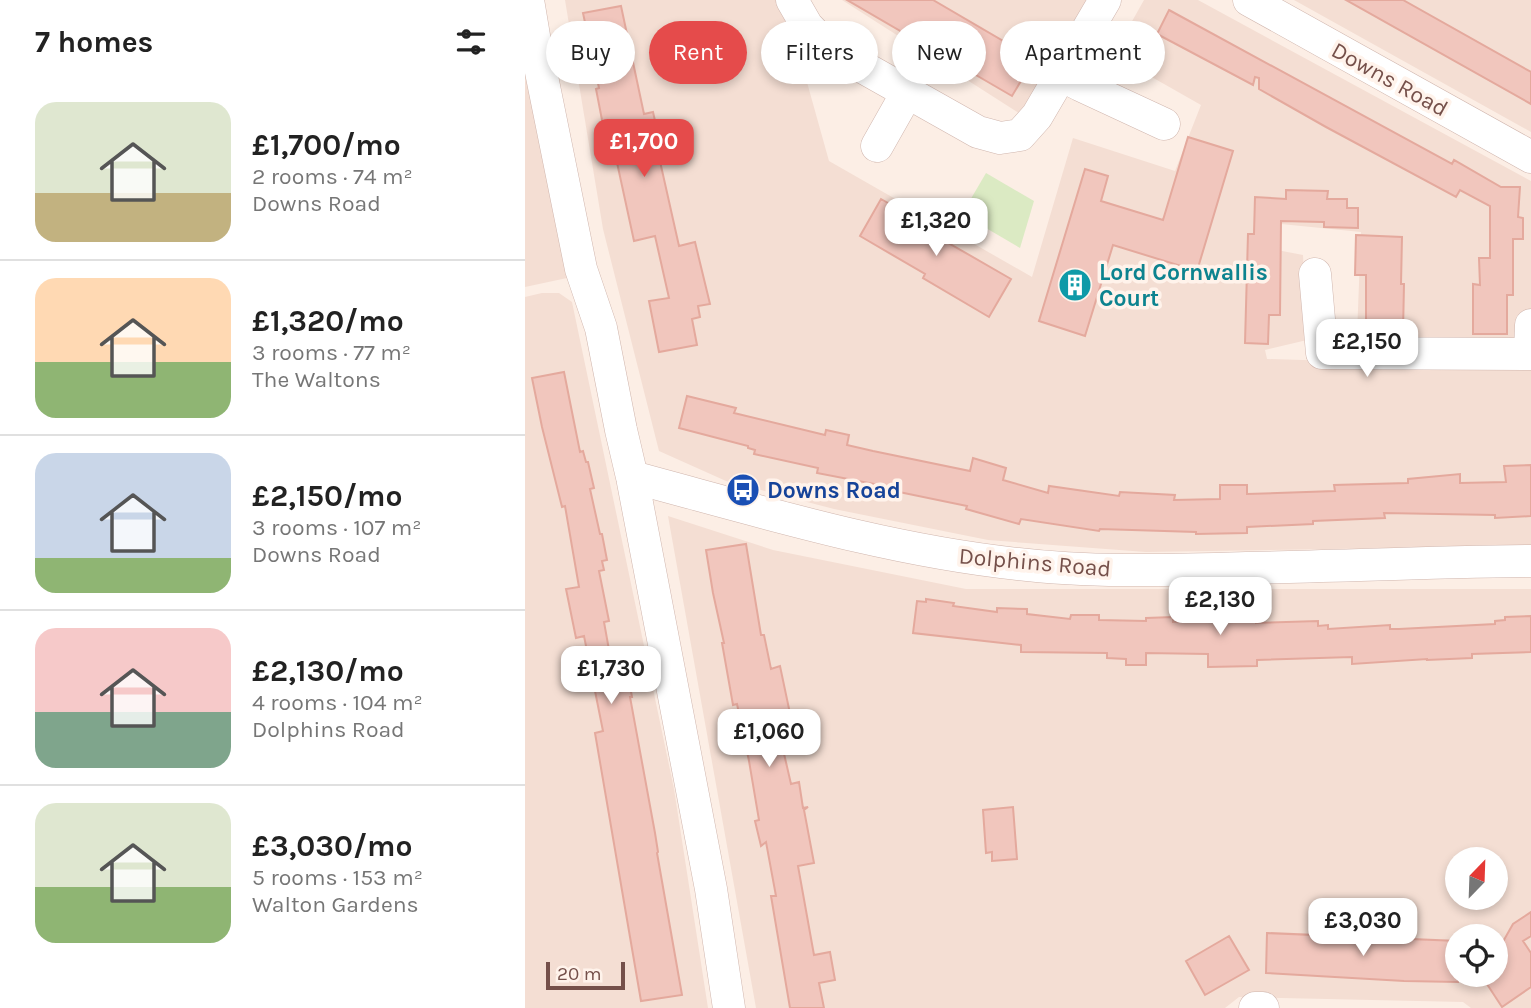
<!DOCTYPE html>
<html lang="en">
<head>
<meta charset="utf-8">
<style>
  body { margin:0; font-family:Karla,sans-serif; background:#f6f6f6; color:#222; height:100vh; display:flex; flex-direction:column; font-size:26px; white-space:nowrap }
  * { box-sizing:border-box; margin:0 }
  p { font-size:23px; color:#767676 }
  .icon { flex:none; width:38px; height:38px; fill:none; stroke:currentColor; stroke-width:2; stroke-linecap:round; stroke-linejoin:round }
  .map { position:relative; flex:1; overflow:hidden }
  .details { display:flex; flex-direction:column; background:#fff; width:525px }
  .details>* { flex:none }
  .hud { position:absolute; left:21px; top:21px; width:665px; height:63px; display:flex; gap:14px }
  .needle { width:46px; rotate:23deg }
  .controls { position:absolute; left:920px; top:847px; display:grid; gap:14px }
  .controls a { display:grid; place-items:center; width:63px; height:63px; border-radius:50%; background:#fff; box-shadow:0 4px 10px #0003; font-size:35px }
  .scale { position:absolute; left:21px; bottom:18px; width:79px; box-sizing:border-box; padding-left:7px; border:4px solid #75504a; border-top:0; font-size:19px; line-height:24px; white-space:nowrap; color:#75504a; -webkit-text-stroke:5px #fff3eb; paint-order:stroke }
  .price { position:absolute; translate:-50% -60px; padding:0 16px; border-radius:14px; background:#fff; color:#222; font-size:23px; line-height:46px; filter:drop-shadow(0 2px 4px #0008) }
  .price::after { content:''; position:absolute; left:50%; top:42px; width:21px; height:16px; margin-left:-10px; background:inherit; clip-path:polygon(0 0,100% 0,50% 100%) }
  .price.selected { background:#e54b4b; color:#fff }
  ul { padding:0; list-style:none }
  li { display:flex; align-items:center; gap:21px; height:175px; padding:0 35px }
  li+li { border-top:2px solid #e0e0e0 }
  li span { display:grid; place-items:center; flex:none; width:196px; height:140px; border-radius:21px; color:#555 }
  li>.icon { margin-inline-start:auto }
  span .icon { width:84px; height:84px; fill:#fffc; stroke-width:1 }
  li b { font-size:30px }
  h2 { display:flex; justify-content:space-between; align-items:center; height:84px; padding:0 35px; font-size:30px }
  .tag { padding:0 24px; border-radius:32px; background:#fff; box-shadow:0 4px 10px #0003; font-size:24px; line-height:63px }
  .tag.selected { background:#e54b4b; color:#fff }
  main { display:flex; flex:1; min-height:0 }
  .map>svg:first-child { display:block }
  .residential { fill:#f4ded3; fill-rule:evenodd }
  .green { fill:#dbeac3 }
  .building { fill:#f1c6bd; stroke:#e4a99d; stroke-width:2 }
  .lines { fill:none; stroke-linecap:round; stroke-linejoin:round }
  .minor-casing { stroke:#d0b6ae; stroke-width:33 }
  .minor { stroke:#fff; stroke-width:32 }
  .labels { text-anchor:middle; stroke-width:7; stroke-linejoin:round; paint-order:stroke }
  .street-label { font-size:23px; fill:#75504a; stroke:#fff3eb }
  .culture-label { font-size:23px; font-weight:bold; fill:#0d838f; stroke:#fff3eb; text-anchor:start }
  .transit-label { font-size:23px; font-weight:bold; fill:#164399; stroke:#fff3eb; text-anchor:start }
</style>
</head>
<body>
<main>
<section class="details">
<h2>7 homes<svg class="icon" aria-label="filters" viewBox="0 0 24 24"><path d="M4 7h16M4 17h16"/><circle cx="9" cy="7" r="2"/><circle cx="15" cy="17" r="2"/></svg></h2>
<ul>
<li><span style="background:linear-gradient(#dfe7d0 65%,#c2b280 0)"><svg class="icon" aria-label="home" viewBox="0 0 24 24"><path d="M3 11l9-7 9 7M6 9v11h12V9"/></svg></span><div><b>£1,700/mo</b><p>2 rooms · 74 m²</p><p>Downs Road</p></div></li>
<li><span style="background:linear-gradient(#ffd9b3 60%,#8fb573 0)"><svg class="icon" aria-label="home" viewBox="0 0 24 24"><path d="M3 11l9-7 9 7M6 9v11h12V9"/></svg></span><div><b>£1,320/mo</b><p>3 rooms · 77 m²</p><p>The Waltons</p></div></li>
<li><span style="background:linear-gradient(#c9d6e8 75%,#8fb573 0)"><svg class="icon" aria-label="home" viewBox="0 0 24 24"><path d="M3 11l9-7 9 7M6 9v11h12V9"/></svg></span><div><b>£2,150/mo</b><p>3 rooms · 107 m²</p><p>Downs Road</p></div></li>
<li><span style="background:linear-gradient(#f6c9c9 60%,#7fa58c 0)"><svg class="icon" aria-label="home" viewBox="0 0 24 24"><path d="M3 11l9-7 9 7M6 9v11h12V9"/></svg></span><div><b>£2,130/mo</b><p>4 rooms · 104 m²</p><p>Dolphins Road</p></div></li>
<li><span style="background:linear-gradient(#dfe7d0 60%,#8fb573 0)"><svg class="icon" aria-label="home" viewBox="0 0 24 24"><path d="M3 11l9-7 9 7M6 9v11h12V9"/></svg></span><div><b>£3,030/mo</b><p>5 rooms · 153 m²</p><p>Walton Gardens</p></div></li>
</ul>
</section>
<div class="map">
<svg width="1006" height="1008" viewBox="0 0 1006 1008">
  <rect width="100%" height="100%" fill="#fceee5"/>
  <path class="residential" d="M40 0H259L304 161 507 277 548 138 650 171 676 105 588 55 619 0H673L1006 181V321L1004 346 832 335 836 232 756 224 752 250 778 255 782 340 740 350 742 359 1006 367V546L621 552 463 540 309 509 201 481 134 451 78 229Z
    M317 0H572L500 117Z
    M769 0H1006V132Z
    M0 65 42 278 0 287Z
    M17 293H34L47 302 149 789 183 1008H0V297Z
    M143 516 248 550 441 589H1006V1008H946L938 1002 714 997 700 1008H231ZM933 859H971V898H933ZM933 936H971V975H933Z"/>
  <path class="green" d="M461 173 509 201 495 248 437 214Z"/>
  <path class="building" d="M322 0H408L509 59 487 96Z
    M821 0H878L1006 72V104Z
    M96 6 119 114 128 112 136 147 132 148 154 246 170 242 185 304 173 306 175 317 167 319 172 345 134 352 124 301 144 298 130 236 109 241 91 158 86 159 77 120 71 89 74 88 58 13Z
    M644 10 927 164 929 160 976 187H995L993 217 998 218V239H988V295H982V334H948V284L955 285 954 258H965V206L935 190 931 197 801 127 734 89V78L730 77 728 85 632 34Z
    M663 137 708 151 672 271 588 245 560 336 514 321 560 169 583 176 576 201 638 220Z
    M761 190 803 191 802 199H822V208H833V228L799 227V222L756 221 755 315H744L743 344 720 343 723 234H729L730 197 761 199Z
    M356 199 422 237 420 241 486 279 464 317 398 278 400 274 335 236Z
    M831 235 877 237 876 284H879L878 332H847V325H841V275H830Z
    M39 372 55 452 58 451 61 462H63L69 488 65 489 75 534H77L82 560 77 561 79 570 74 571 84 621 79 622 86 661 97 659 99 670 102 669 107 697H105L130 833 133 852 132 853 157 995 116 1001 70 733 78 731 59 636 51 638 41 589 54 587 40 506 37 507 17 427 7 378Z
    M162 396 211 408 209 413 300 435 301 430 324 435 322 445 348 451 445 471 448 458 481 468 478 480 523 493 524 486 594 496 595 492 650 495 649 500 695 499V485H722V494L810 491 809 485 883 483V479L935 474V483L981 482 979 466 1006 465V516L970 518V515L859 513 860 518 788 521V524L722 527V533L671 534V532L575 529 574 531 496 519 494 524 441 509 442 506 374 492 375 489 292 473 293 468 229 454 230 450 223 448V446L154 428Z
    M221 544 236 635H239L246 669 255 666 271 742 257 745 266 784 274 782 278 808 283 807 279 810 289 863 273 866 289 955 305 952 310 980 294 983 299 1008H265L246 896H251L241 842 236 846 230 821 234 820 224 761 212 704 208 705 197 643H199L188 593 181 550Z
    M401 599 429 603 428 606 472 612V608L502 609V614L545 619 546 615H574V620L621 621V618L648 617V622L691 620V617H722V620H731V623L793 621V626L803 625V629L865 625V629H874L970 624V621L980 620V617L1006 616V652L947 654V658L902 660V659L827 664V657L732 660V666L683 667V654L621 653V665H601V659L582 658V653L496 652V645L388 633 392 601 401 602Z
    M488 807 492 859 467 861V852L461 853 458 810Z
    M1006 912V936L998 941 1006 953V987L977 1007 958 978 960 975H971V954L988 924Z
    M742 933 933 941V982L879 981 741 973Z
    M704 936 724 970 680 995 661 961Z"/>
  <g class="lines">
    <defs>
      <path id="minor" d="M3 0 10 42 56 269 76 328 96 430 107 477 186 889 204 1008
        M267 0 282 26 302 47 453 132 475 138 495 135 512 116 580 0
        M724 0 1006 157
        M536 75 555 85 639 124
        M352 146 382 93
        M790 274 797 353 1006 354
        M1005 354 1006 325
        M107 477C235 511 361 550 493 564 568 573 646 570 721 568 816 566 911 562 1006 561
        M730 1008H738"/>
    </defs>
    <use href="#minor" class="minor-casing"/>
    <use href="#minor" class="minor"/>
  </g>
  <defs>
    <symbol id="building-disc" viewBox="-11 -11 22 22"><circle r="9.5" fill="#0f9aa8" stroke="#fff3eb"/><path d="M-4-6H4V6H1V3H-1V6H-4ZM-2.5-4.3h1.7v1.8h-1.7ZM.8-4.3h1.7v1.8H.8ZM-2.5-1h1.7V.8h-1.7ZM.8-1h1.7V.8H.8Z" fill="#fff"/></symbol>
    <symbol id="bus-disc" viewBox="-11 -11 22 22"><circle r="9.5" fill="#1a4fb4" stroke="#fff3eb"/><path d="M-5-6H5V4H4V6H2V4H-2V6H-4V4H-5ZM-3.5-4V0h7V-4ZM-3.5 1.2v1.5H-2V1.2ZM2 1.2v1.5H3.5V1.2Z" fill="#fff"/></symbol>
  </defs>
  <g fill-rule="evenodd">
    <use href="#building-disc" x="531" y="266" width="38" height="38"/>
    <use href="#bus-disc" x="199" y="471" width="38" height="38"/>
  </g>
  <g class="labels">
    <g class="street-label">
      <text transform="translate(865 79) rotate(29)" y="8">Downs Road</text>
      <text transform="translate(510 562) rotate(5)" y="8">Dolphins Road</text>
    </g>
    <g class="culture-label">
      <text x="574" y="280">Lord Cornwallis<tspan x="574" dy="26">Court</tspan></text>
    </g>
    <g class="transit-label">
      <text x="242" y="498">Downs Road</text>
    </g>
  </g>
</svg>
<div class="controls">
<a><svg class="needle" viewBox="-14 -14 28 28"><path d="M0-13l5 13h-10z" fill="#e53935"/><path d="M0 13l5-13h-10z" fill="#767676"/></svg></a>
<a><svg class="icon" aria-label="locate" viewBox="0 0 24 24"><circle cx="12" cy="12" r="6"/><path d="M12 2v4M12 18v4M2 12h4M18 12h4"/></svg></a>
</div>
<div class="scale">20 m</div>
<b class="price selected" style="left:119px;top:179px">£1,700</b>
<b class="price" style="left:411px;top:258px">£1,320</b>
<b class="price" style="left:842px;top:379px">£2,150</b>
<b class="price" style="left:695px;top:637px">£2,130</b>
<b class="price" style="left:86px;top:706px">£1,730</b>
<b class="price" style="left:244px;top:769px">£1,060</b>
<b class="price" style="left:838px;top:958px">£3,030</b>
<div class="hud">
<a class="tag">Buy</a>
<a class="tag selected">Rent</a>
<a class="tag">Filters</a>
<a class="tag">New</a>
<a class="tag">Apartment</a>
</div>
</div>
</main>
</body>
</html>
